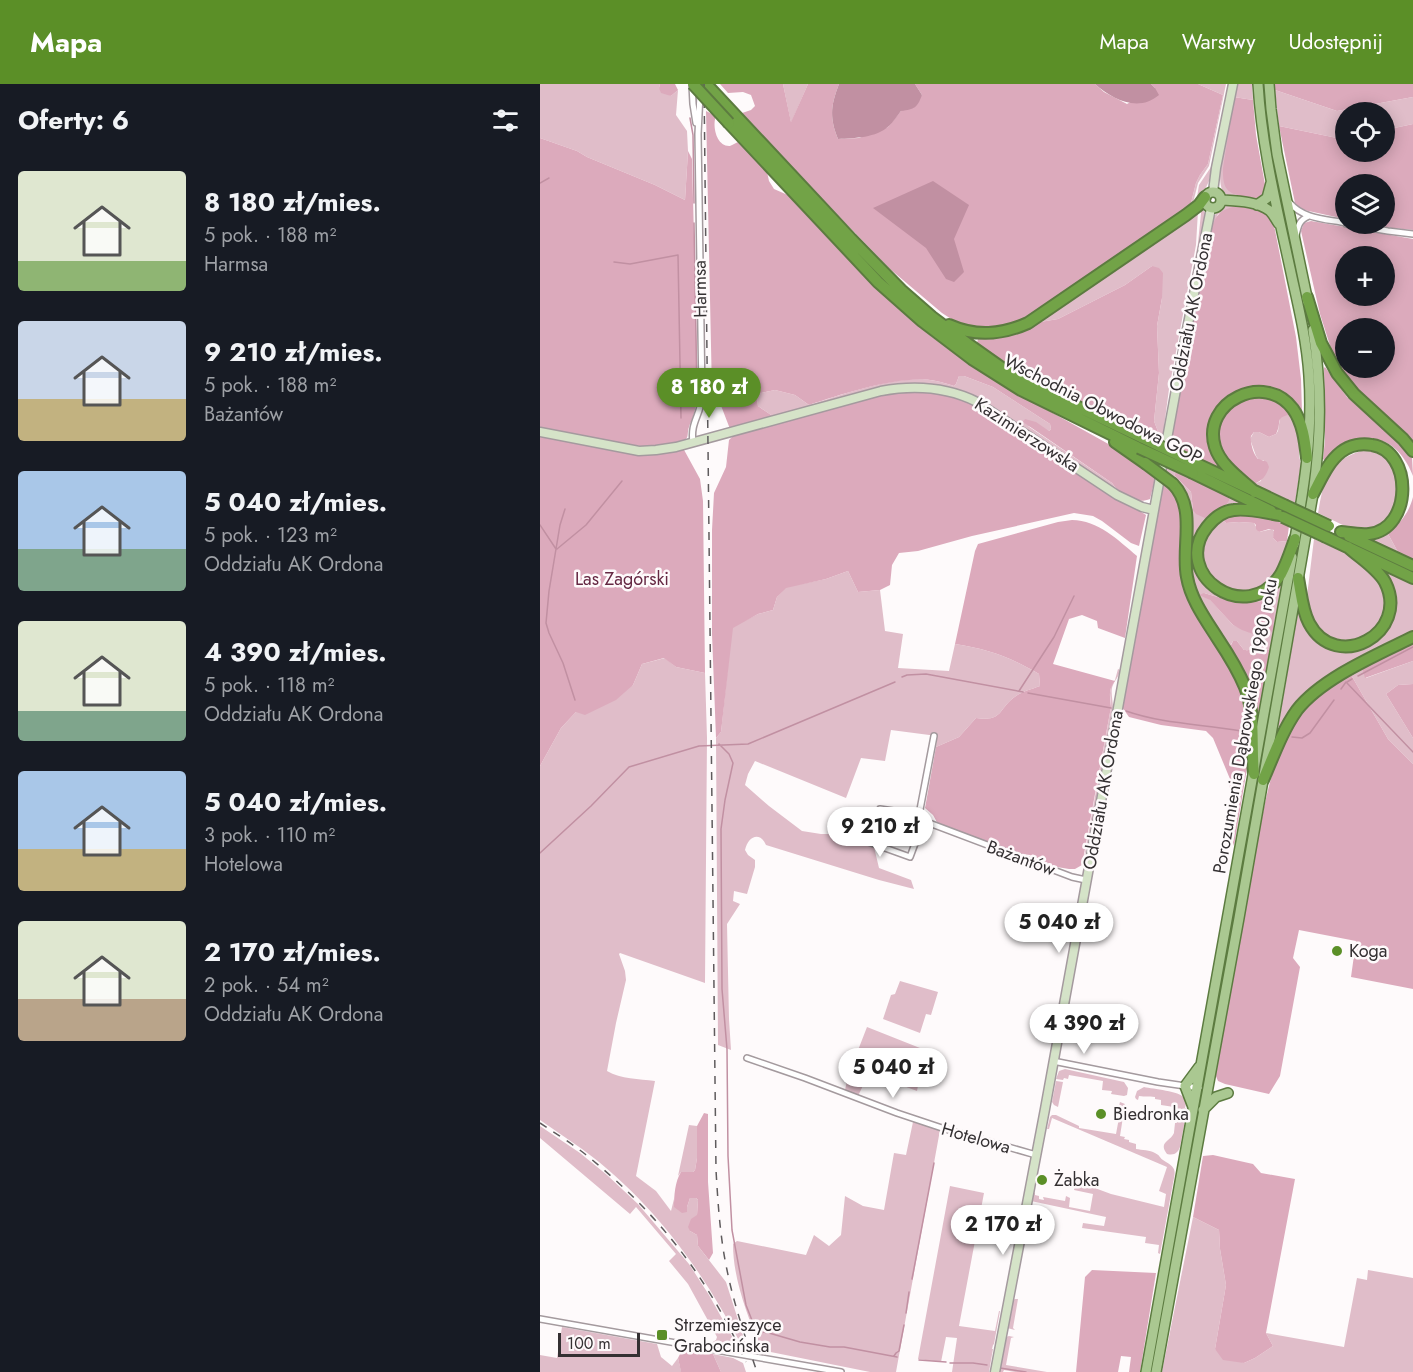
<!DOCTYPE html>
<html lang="pl">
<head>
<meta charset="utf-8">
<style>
  body { margin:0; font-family:Jost,sans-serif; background:#242831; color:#f1f3f6; height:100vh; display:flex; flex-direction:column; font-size:22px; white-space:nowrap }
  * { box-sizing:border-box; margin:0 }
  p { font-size:20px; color:#9ea1a6 }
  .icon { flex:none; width:33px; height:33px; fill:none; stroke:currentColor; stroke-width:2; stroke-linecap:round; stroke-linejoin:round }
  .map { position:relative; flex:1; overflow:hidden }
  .drawer { display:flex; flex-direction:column; background:#171b24; width:540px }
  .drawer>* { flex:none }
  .buttons { position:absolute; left:795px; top:18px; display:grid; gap:12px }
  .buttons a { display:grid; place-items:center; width:60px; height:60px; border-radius:50%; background:#171b24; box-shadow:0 3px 15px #0003; font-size:30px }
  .scale { position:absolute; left:18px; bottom:15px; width:82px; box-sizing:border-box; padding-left:6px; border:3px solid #343032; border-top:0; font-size:16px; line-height:21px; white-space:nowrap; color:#343032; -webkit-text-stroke:4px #fefafb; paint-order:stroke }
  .price { position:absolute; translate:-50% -51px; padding:0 14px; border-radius:21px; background:#fff; color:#222; font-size:20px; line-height:39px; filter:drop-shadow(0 2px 3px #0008) }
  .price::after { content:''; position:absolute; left:50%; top:36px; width:18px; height:14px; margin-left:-9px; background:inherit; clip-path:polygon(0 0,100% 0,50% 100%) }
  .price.selected { background:#5b8f27; color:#fff }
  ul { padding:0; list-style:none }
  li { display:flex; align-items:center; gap:18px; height:150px; padding:0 18px }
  li span { display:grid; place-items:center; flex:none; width:168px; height:120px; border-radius:6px; color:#555 }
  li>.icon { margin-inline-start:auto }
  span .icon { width:72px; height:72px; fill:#fffc; stroke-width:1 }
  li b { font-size:26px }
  h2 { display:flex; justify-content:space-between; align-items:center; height:72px; padding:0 18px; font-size:26px }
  header { display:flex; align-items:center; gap:36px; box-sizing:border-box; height:84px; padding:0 30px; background:#5b8f27; color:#fff }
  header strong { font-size:28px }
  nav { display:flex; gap:33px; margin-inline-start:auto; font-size:21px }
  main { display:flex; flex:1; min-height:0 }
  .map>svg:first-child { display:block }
  .green { fill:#e0bdc9; fill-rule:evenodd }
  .forest { fill:#dcaabc; fill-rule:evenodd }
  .water { fill:#c190a2 }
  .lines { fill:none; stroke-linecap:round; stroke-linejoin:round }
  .stream { stroke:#c190a2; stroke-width:1.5 }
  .street-casing { stroke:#a49a9e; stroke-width:8 }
  .secondary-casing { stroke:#a49a9e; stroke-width:11 }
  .primary-casing { stroke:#5c7b40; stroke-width:12 }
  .highway-casing { stroke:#5c7b40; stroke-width:14 }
  .street { stroke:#fff; stroke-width:5 }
  .secondary { stroke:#d5e3c8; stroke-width:8 }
  .primary { stroke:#aac891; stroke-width:9 }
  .highway { stroke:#72a347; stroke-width:10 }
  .rail { stroke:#5f5b5d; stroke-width:1.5; stroke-dasharray:8 8; stroke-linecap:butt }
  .highway-bridge-casing { stroke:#5c7b40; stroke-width:14; stroke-linecap:butt }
  .highway-bridge { stroke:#72a347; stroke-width:10 }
  .poi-dot { fill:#5b8f27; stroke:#fefafb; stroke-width:2 }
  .labels { text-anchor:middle; stroke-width:5; stroke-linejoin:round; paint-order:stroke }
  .street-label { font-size:18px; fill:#343032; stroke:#fefafb }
  .park-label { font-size:18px; fill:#652843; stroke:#fefafb }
  .poi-label { font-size:18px; fill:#343032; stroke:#fefafb; text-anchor:start }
</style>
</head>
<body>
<header>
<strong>Mapa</strong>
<nav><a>Mapa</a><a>Warstwy</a><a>Udostępnij</a></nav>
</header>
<main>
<section class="drawer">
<h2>Oferty: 6<svg class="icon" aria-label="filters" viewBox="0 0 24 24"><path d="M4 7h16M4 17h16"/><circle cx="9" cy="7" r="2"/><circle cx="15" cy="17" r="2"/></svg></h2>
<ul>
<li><span style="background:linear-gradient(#dfe7d0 75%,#8fb573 0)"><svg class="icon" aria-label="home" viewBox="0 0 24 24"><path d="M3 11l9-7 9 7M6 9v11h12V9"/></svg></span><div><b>8 180 zł/mies.</b><p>5 pok. · 188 m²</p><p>Harmsa</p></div></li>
<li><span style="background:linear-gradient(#c9d6e8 65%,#c2b280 0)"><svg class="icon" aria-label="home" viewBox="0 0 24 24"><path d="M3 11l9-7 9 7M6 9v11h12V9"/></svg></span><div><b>9 210 zł/mies.</b><p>5 pok. · 188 m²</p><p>Bażantów</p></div></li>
<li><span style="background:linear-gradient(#a9c7e8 65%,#7fa58c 0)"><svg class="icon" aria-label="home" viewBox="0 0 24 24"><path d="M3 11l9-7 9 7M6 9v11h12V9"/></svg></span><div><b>5 040 zł/mies.</b><p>5 pok. · 123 m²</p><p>Oddziału AK Ordona</p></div></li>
<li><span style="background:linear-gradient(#dfe7d0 75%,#7fa58c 0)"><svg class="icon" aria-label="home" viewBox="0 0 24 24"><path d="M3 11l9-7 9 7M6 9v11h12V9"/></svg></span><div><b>4 390 zł/mies.</b><p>5 pok. · 118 m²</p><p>Oddziału AK Ordona</p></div></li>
<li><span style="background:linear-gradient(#a9c7e8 65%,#c2b280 0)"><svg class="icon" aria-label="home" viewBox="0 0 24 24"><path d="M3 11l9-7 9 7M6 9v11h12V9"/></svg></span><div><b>5 040 zł/mies.</b><p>3 pok. · 110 m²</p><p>Hotelowa</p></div></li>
<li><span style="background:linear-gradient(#dfe7d0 65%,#b9a48a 0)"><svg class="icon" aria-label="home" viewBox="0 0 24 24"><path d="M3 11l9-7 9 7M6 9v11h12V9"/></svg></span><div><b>2 170 zł/mies.</b><p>2 pok. · 54 m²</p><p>Oddziału AK Ordona</p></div></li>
</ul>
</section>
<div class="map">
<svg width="873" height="1288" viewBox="0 0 873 1288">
  <rect width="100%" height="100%" fill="#fefafb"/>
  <path class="green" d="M0 0H120L119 4 131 12 138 6 136 31 147 47 148 67 145 116 115 101 47 73 37 67 0 54Z
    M243 0H268L251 39Z
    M658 0H686L669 82 658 99 653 119 648 124 651 119 656 99 660 91 668 80 683 11Z
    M689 0 669 97 661 114 656 119 659 101 671 83Z
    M696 0H712L713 16 694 13V110L714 116C704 115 689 115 683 107 673 93 692 20 696 0Z
    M735 6 797 27 873 13V40L845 46 844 28H806L805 53 797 54 739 42Z
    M689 121 709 123 678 130 670 148 630 362 629 361 668 151C672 138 674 125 689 121Z
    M661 123 665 129 662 148 626 345 631 305 658 159 661 129 659 124Z
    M658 127 656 161 629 305 622 358 614 337 619 289 617 242 622 214 612 182 585 201 518 235 494 239Z
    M419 292H424L453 303 510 340 511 345 509 347 488 342 572 399 577 406 234 333 218 322 217 315 221 309 235 306 255 311 269 321C304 310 360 289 396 297 402 298 408 300 414 302L416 300Z
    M752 330 760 355 759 372 761 380 755 419 714 400 721 397 724 376H719L716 372 710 355 714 348H719L729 353 736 350 738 347 740 334 744 331Z
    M827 365 843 367 866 394 867 402 865 418 852 436 826 446 811 445 778 429C785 391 787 377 827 365Z
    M626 382 637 387 634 391 651 408 653 426 689 417V413L712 423 662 444C662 453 659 489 662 495 670 514 707 522 723 512 732 508 739 496 745 489L729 573V566C721 563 712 567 704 566L697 557H693L690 562 686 560 660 520 651 494 637 398 625 387ZM664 509 698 519 723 517 721 553 693 541Z
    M682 434 686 439 699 438 714 439 719 448 732 445 735 448 733 454 737 458 747 457 745 471 740 484 729 499 714 507 685 506 666 489 661 469V462L670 445Z
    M847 448 859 470 824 455Z
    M774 455 813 472 838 494 846 517 844 534 826 555 801 559 777 546 766 520Z
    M834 481 873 499V550L805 583 742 644 738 643 759 521 765 542 778 557 829 561 837 557 846 547 852 530Z
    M308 487 318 508 340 506 345 547 363 550 358 584 409 587 415 560C448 565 470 573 499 590L500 602C492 605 483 607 476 612 458 624 464 638 436 634L419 653 396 663 397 652 351 646 345 677 321 674 306 714 215 677 208 690 205 701 229 722 262 747 281 750H297L334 763 339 784 371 796 374 805 339 796 226 761C220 747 208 752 205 766L208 771 215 776V783L207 810 194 807 193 817 200 820 187 840 189 935 191 966 178 961 176 654 181 648 192 543 218 530 233 526 237 513 246 503 286 495Z
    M125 574 136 583 165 589 167 654 165 899 80 869 79 870 85 887 86 896 76 939 67 987C81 995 99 995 115 997L96 1092 116 1107 131 1127 134 1115V1123H147L150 1114H156L158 1116 157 1132 150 1147 157 1151 158 1162 186 1198 208 1267 204 1266C164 1188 113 1117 42 1065 28 1055 14 1046 0 1036V682L21 644 36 628 93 601 102 580Z
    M873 577V600L858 601 846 610 873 654V680L848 655 810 589 822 584 826 594Z
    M578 585 580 586C578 595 576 594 573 601 570 607 573 617 573 623L548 761 544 774 571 623 570 609 571 601 575 596Z
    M360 897 398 908 391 931 386 930 380 949 343 935 351 911 355 910Z
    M327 943 385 966 377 1007 329 989 318 1012 305 1006 308 992Z
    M525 985 584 998 588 1004 587 1011 584 1012 571 1010 572 1007 562 1006 563 997 529 991 528 995 524 994 523 996 516 995 519 987Z
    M516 997 523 998 518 1023 514 1021 512 1018Z
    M604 1003C613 1005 640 1007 644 1014 647 1018 646 1020 645 1024L647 1025 640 1063C638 1068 635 1072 627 1070 618 1058 630 1058 634 1049 634 1048 635 1040 635 1039H637L636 1037 637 1026 634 1023 621 1021V1016L615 1015V1013C608 1012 606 1013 599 1012L598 1016 596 1015 595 1013 597 1007Z
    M580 1018 585 1020 580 1052 585 1053 584 1055 589 1056V1058L596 1060V1065C602 1066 610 1066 615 1069 622 1073 617 1071 623 1076 636 1084 636 1085 633 1099L620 1170 618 1169 619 1161 605 1159 606 1153 542 1144 543 1139 564 1142 566 1133 491 1117 493 1110 495 1108V1111L499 1112V1115L504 1116 503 1113 525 1117 526 1112 530 1114 529 1123 550 1127 553 1110 534 1106 536 1097 571 1110 624 1123 626 1110 619 1107 627 1083 512 1034 509 1045H507L510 1033 512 1031H516L539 1042V1044L576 1050 581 1023 579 1022Z
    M373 1038 400 1046 356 1288H330L221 1266C208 1232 193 1196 193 1160L197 1157 266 1171 274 1151 289 1162 301 1151 305 1112 323 1122 344 1126 354 1069 366 1071Z
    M149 1041 157 1042V1074L155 1086 153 1088H141L138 1092Z
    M0 1042 40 1069 67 1091 98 1120 149 1180 169 1211 199 1265 168 1261 176 1256 177 1253 148 1200 129 1177 136 1170 96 1123 90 1130 0 1054Z
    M410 1102 444 1109 419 1242 455 1247 459 1227H460L454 1260 453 1261 452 1265H453L449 1288H412L417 1254 406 1253 401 1278 378 1275Z
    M653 1133 679 1146 680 1165 686 1201 675 1265 704 1279 715 1274 733 1262 726 1249 804 1263 817 1194 827 1196 828 1186 873 1194V1288H622Z
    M475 1215H478L473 1244 475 1246 467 1244 473 1216Z
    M22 1243 117 1260 121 1273 132 1282 138 1274 141 1287 143 1288H0V1271L17 1274Z
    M469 1252 474 1253 471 1254 466 1281 507 1288H475L464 1286 463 1288H459L466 1253Z
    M173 1270 193 1274 203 1279 206 1288H181Z"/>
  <path class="forest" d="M120 0H135L138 6 131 12 121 9 119 4Z
    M180 0H243L251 38 268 0H299C291 21 289 33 298 55L319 54 348 43 361 27 382 11 375 0H555L564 8 587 20 615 4 611 0H658L683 11 668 80 660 91 656 99 651 119 648 124 477 240 442 246 419 240 402 229 350 185 284 117 202 29 211 26 215 22 211 11 203 8 188 9Z
    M735 0H873V13L797 27 735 6Z
    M694 13 713 16 716 51 726 106C724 112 721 116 714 116 691 109 682 111 683 84Z
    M166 27 176 32C172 41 176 63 190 62 192 61 198 58 200 57L227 88 229 97 234 105 250 112 304 170 349 215 392 253 457 298 572 362 616 391 610 415C596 421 580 411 572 399L483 338 485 335 496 338 509 347 511 345 510 340 453 303 424 292H419L416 300 414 302C408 300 402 298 396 297 361 290 303 310 269 321L255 311 235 306 221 309 217 315 218 322 234 333 190 345 180 319 172 308Z
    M873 40V146L852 144 829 140H844V100H806L805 135 764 126 760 125 755 119 739 42 797 54 805 53 806 68H844L845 46Z
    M0 54 37 67 47 73 115 101 145 116 148 67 152 75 158 312C156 320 155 328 152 335 152 336 149 342 149 343 147 348 149 353 145 356 127 374 26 350 0 345Z
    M696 122C713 123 721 124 733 136L756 253 761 295 762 328 761 332 756 325 712 305 671 338 689 390 630 362 670 148C676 131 678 127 696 122Z
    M771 137 873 155V361L810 301 794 274 780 230 761 147 764 139ZM806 172H844V212H806ZM806 244H844V284H806Z
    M612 182 619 184 623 189 622 214 617 242 619 289 614 337 622 358 522 310 450 269 437 259 438 255 439 253 494 239 518 235 585 201Z
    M785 283 807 313 858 357 872 372 873 392C867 376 852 354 832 356 824 357 796 373 788 377H785L783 375 785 356 784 284Z
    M365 307C399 308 416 311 446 328L578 415 603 429 606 431 599 462 591 459 562 437 553 432 534 429 432 452 378 467 359 469 352 481 350 501 340 506 318 508 308 487 286 495 246 504 237 513 233 526 218 530 193 544 181 648 176 654 172 550V446L174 409 186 383 189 356 195 350 350 308Z
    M718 311 734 315 752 330C733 334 743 337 736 350L729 353 719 348H714L711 352C710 358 713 370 718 375 719 375 725 377 727 378L729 383C726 392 723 396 714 400L710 397 682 372 677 351 681 333 692 321Z
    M0 352 65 364H143L160 395 163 417 165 589 136 583 124 574 102 580 93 601 76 616 45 631 36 628 21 644 0 682Z
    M637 387 689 413V417L685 422 671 431 665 434 656 430 653 426 651 408 634 391Z
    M624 397 634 405 640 420 643 435V482L692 582 706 619 709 672 694 762 688 743 690 695 673 654 666 647 621 641 589 633 582 623C595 547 611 473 624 397Z
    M873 413V477L859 470 847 448C861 440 869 428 873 413Z
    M695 429 730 434 749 442 747 457 737 458 733 454 734 446 729 445 719 448 716 445V441L714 439 699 438 686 439 682 434Z
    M532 436C558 436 578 456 597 472L585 554 558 544 557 537 542 531 529 535 513 580 575 597C568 604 570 615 571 623L542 781 535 785H529L517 783 490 771 473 769 399 742 393 731 385 724 396 663 419 653 436 634C464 638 458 624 476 612 483 607 492 605 500 602L499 590C470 573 448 565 415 560L435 467 438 460 518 438Z
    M664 509 698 519 723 517 732 522 734 528 733 546 729 551 721 553 702 546 693 541 670 516 659 511Z
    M693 557H697L704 566C712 567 721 563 729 566V573L717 643 686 560 691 561Z
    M873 558V577L825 594 822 584Z
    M810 589 848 655 873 680V905L811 893 816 857 759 846 753 874 760 883 740 992 729 1010 685 1000 678 997 675 990C688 917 700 843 715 770 724 725 730 677 756 636 769 615 790 603 810 589Z
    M873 600V654L846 610 858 601Z
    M164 1029 168 1030V1098L173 1169 169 1176 158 1162 157 1151 150 1147 148 1143 151 1135 157 1131 158 1116 156 1114H150L147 1123V1128L142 1129 134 1123C134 1112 135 1097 141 1088H153L155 1086 157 1074V1042Z
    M673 1071 713 1080 721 1089 755 1095 726 1249 733 1262 715 1274 704 1279 683 1276 675 1265 686 1201 680 1165 679 1146 653 1133 663 1072Z
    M552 1186 616 1189 600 1288H589L591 1273 581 1272 578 1288H536L545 1193Z
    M142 1266 173 1270 181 1288H141L138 1274Z"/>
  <path class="water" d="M299 0H375L382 11C377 24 375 25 361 27 357 32 353 38 349 42 336 54 315 54 298 55 289 33 291 21 299 0Z
    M555 0H611L615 4 619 11C598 29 572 15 555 0Z
    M393 97 429 121 414 155 424 188 414 198 406 195 386 164 333 124Z"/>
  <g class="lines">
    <path class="stream" d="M150 34 153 51 154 119
      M0 99 9 94
      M154 139 157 311
      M74 178 90 180 138 171 141 334
      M25 425 20 441 9 507 6 539 9 549 23 579 35 616
      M0 441 16 465
      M17 465 46 441 82 397
      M818 592 873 563
      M362 593 367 591 386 590 483 608
      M807 598 812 595
      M801 605 806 598 873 668
      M479 607 514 553 534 512
      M488 609 571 624
      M586 627C623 640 662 640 701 647
      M752 653 762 654 770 649 794 616
      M179 660 189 670 193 679 185 716 181 745 182 905 187 965 188 1072 192 1146 206 1221 215 1244 218 1247 229 1249 260 1258 290 1263H304L357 1273
      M0 769 51 722 89 683 159 662 208 660 355 598
      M372 1195 394 1079
      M366 1229 369 1208
      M354 1272 356 1269 359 1267 364 1241
      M379 1276 406 1278
      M410 1279H433L447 1281
      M460 1284 486 1288"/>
    <defs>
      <path id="street" d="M152 1 153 20 156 39
        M750 119C763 135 786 135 806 139
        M806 140 848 147 873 150
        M756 152C758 142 759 136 769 132
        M153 358C150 338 161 331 162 312L158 50 160 10
        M340 725 360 728 532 793 546 796
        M302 731 298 743 300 746 306 750 370 773 383 738
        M378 736 394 652
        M207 974 265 994 357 1029 402 1044 496 1071
        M513 977 618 998 659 1004
        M0 1235 301 1288"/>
      <path id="secondary" d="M673 108 676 84 693 0
        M0 348 99 367 116 366 136 363 341 307C374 301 407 303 437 318L577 411 602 423 614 426
        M455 1288 505 1025 647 245 671 124"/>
      <path id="primary" d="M718 0C722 67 739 132 753 198 760 229 767 260 769 292 773 349 764 404 754 460
        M729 0 731 25 737 70 768 218
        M665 116a8 8 0 1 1 16 0a8 8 0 1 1-16 0Z
        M681 116C696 117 717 117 730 127 734 131 736 136 739 140
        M717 121 727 114 731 99
        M653 1023 645 1002 659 983
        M663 1026 676 1013 688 1009
        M606 1288 752 473
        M616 1288 699 834 773 410C781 352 782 304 773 246"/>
      <path id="highway" d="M166 0 311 155 361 206 392 233 428 260 462 284 488 299 603 354
        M189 39 338 198 382 237 432 275 481 306 599 364
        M767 213 781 259 797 289 814 310 863 355 873 367
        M409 241C436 253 461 251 488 239L646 131 659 121 665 113
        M575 358 605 379
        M657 380 744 421
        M653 389 731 427
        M633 400C657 425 641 463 647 493 651 516 666 536 678 555 688 570 698 586 705 603 716 630 711 662 714 690
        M715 408C701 395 681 382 675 363 661 318 725 287 753 325 763 339 765 357 767 374
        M773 410C781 395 788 378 801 368 810 361 822 359 832 361 873 367 873 445 829 450 820 451 810 449 801 448
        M740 431C726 429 709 424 694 426 683 427 674 434 667 443 630 490 707 544 741 490 747 479 751 466 755 455
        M809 452 873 482
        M786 453 873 494
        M758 494C761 509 762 526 769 539 796 590 871 549 845 498 837 484 820 474 808 463
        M723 696C733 673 742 647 757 626 782 594 837 571 873 553"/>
    </defs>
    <use href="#street" class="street-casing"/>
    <use href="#secondary" class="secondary-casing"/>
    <use href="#primary" class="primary-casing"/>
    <use href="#highway" class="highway-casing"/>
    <use href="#street" class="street"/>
    <use href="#secondary" class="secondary"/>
    <use href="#primary" class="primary"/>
    <use href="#highway" class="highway"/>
    <path class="rail" d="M164 0 176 1086C178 1120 180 1153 187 1186 194 1221 206 1255 217 1288
      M0 1039C15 1049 31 1059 45 1070 118 1129 168 1193 206 1278"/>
    <defs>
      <path id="highway-bridge" d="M153 0 189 39
        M603 354 657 380
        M599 364 653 389
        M605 379 633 400
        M744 421 789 442
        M743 433 786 453"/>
    </defs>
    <use href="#highway-bridge" class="highway-bridge-casing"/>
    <use href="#highway-bridge" class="highway-bridge"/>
  </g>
  <g class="poi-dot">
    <circle cx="797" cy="867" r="6"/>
    <circle cx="561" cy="1030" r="6"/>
    <circle cx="502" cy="1096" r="6"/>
    <rect x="116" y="1245" width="12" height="12" rx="3"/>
  </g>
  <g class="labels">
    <g class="street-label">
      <text transform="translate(160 205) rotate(-91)" y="6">Harmsa</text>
      <text transform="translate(651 228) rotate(-79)" y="6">Oddziału AK Ordona</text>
      <text transform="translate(563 325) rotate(27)" y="6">Wschodnia Obwodowa GOP</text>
      <text transform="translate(487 351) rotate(33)" y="6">Kazimierzowska</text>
      <text transform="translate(705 642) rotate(-80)" y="6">Porozumienia Dąbrowskiego 1980 roku</text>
      <text transform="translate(563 706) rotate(-80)" y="6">Oddziału AK Ordona</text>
      <text transform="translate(481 774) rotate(20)" y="6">Bażantów</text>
      <text transform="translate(436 1054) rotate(16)" y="6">Hotelowa</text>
    </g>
    <g class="park-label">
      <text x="82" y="501">Las Zagórski</text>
    </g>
    <g class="poi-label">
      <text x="809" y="873">Koga</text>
      <text x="573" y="1036">Biedronka</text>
      <text x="514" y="1102">Żabka</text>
      <text x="134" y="1247">Strzemieszyce<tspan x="134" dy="21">Grabocińska</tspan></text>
    </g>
  </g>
</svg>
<div class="buttons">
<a><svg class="icon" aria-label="locate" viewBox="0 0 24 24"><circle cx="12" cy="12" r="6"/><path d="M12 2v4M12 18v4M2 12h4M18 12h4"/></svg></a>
<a><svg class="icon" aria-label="layers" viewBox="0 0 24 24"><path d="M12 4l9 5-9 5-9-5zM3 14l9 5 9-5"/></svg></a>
<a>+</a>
<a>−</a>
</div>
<div class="scale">100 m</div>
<b class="price selected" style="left:169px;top:335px">8 180 zł</b>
<b class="price" style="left:340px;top:774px">9 210 zł</b>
<b class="price" style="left:519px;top:870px">5 040 zł</b>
<b class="price" style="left:544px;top:971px">4 390 zł</b>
<b class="price" style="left:353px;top:1015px">5 040 zł</b>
<b class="price" style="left:463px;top:1172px">2 170 zł</b>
</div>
</main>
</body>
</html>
